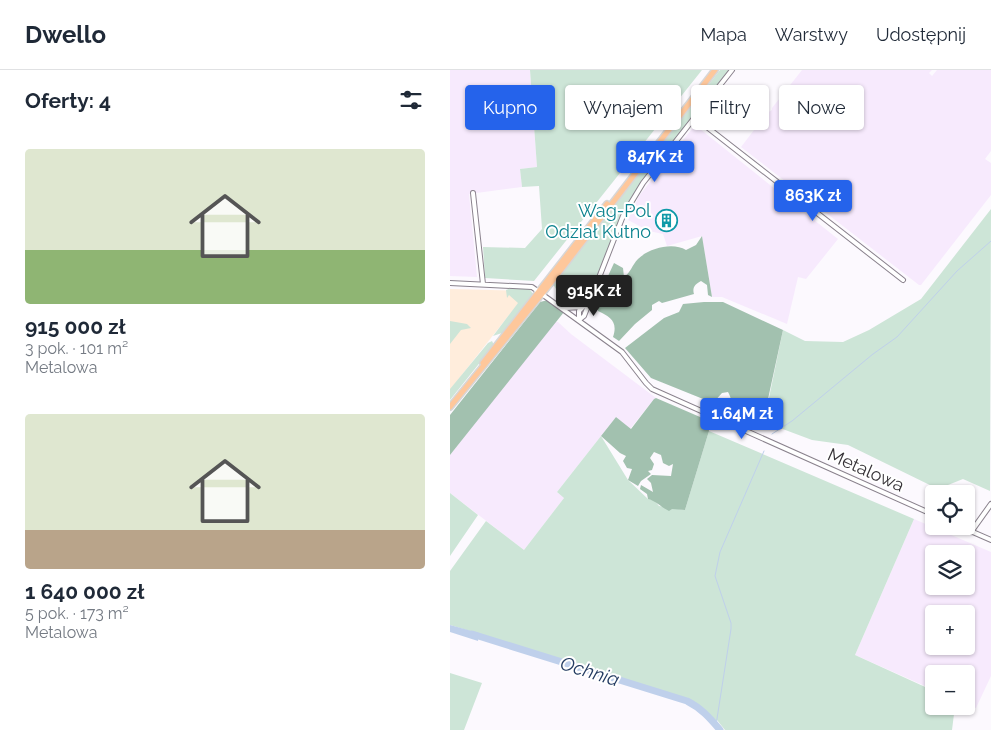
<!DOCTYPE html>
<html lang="pl">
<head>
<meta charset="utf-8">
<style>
  body { margin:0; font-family:Raleway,sans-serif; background:#f2f2f3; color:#1f2937; height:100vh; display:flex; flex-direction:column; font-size:19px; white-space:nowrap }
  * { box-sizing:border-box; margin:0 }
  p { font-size:16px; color:#747a83 }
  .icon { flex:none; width:28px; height:28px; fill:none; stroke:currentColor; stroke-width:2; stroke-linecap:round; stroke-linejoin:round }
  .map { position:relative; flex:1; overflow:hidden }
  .side { display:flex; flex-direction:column; background:#fff; width:450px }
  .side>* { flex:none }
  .hud { position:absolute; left:15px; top:15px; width:450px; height:45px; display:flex; gap:10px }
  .controls { position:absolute; left:475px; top:415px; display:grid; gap:10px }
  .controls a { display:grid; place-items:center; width:50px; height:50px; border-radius:5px; background:#fff; box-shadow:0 1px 4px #0004; font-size:25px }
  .price { position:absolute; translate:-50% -42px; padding:0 11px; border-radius:5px; background:#2563eb; color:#fff; font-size:16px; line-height:32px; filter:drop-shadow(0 1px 2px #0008) }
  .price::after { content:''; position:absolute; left:50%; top:30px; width:15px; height:11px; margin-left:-8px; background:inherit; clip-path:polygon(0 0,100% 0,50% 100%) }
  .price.selected { background:#222; color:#fff }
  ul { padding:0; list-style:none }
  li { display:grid; align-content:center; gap:10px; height:265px; padding:0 25px }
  li span { display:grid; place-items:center; height:155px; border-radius:5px; color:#555 }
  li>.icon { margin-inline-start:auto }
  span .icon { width:90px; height:90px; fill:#fffc; stroke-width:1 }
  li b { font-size:21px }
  h2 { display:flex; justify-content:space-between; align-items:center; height:60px; padding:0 25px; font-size:21px }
  .chip { padding:0 18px; border-radius:5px; background:#fff; box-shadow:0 1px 4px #0004; font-size:18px; line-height:45px }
  .chip.selected { background:#2563eb; color:#fff }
  header { display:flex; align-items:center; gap:30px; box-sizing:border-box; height:70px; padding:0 25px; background:#fff; border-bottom:1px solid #e0e1e3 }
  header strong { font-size:24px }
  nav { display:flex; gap:28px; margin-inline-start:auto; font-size:18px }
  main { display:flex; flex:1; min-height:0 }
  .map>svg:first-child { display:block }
  .commercial { fill:#ffeddc }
  .built { fill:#f7eafd; fill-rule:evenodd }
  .green { fill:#cde5d7 }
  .forest { fill:#a2c1af }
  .water { fill:#bfd0eb }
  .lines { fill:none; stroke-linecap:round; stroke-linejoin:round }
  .stream { stroke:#bfd0eb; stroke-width:1 }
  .river { stroke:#bfd0eb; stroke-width:7 }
  .minor-casing { stroke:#8a828d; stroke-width:6 }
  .major-casing { stroke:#d7d6d7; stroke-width:8 }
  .minor { stroke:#fff; stroke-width:4 }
  .major { stroke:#fec79b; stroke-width:5 }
  .labels { text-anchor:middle; stroke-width:4; stroke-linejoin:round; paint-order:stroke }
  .culture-label { font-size:18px; fill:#0d838f; stroke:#fff; text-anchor:end }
  .street-label { font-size:18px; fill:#373338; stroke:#fff }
  .water-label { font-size:19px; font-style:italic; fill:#243c62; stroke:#fff }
</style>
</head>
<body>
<header>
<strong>Dwello</strong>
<nav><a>Mapa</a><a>Warstwy</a><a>Udostępnij</a></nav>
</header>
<main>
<section class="side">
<h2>Oferty: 4<svg class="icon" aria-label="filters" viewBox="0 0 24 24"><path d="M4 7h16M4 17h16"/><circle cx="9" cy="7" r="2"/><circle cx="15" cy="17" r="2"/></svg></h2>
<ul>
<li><span style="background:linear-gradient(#dfe7d0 65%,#8fb573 0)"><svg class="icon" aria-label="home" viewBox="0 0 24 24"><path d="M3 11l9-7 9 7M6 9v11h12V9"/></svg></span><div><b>915 000 zł</b><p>3 pok. · 101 m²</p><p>Metalowa</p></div></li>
<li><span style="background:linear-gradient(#dfe7d0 75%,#b9a48a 0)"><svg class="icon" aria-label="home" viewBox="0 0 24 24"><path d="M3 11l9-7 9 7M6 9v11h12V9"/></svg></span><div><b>1 640 000 zł</b><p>5 pok. · 173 m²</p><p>Metalowa</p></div></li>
</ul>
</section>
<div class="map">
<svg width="541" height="660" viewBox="0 0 541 660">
  <rect width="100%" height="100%" fill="#fcf9fe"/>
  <path class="commercial" d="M0 219 78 221 0 320Z"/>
  <path class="built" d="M0 0H80L87 97 70 99 72 117 19 124 27 207 0 206Z
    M352 0H482L479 3 482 6 487 0H541V81L535 89 541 93V125L471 215H469L291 77 317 43 322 40V38Z
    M245 55 388 169 356 209 348 207 337 254 272 227H262L252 166 217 176 213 164 199 161 178 150 189 126Z
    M104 252H108L121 264 206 328 204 329 180 359 166 347 107 422 114 428 74 480 0 423V385Z
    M464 449 541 482V606L526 638 516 634V604H484V620L405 585ZM484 484H516V516H484ZM484 544H516V576H484Z"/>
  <path class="green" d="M80 0H252L84 211 35 208 33 177 75 178 92 159 89 116 72 117 70 99 87 97Z
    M270 0H279L191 112C169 147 155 185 140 224 130 240 120 238 106 228V219L103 214Z
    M541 139 540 421 513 409 488 419 398 375 362 370 314 352 333 260 355 271 393 272 419 260 471 229Z
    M61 218H79L83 224 52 263 43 266 68 233 59 225 57 228 56 220Z
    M0 251 17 254 21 258 11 260 0 274Z
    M42 271 44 275 0 330V319L38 273Z
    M259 361 464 449 405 585 484 621V636H505L502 660H275L267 650 264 651 245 634 236 629 174 611 128 594 0 555V501L36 451 74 480 114 428 107 422 151 366 178 410 198 429 204 430 209 436 235 440Z
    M0 423 28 445 0 486Z
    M0 603 32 613 14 660H0Z"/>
  <path class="forest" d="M252 166 262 227 258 225 257 215 251 211C245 214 242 218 244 224L212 233 209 231 202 235V240L185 254 169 271 163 267C168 252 161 247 148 241L147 230 164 193 173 198 174 207C181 202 182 195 188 189 199 178 223 172 236 180L246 175Z
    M98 230 114 242 0 385V345L90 232Z
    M254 232H273L333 260 313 352C303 350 289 350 283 338 281 333 282 329 278 322L272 323 263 333 201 308 175 278 214 248 229 242 233 234Z
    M206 328 257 350 259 361 235 440 222 439 219 441C211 437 206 431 198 429L197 424 190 419 191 415 203 422 201 413 197 409 202 405 221 406 223 394 219 396 213 393 211 385 204 382 200 388 204 394 202 400 198 401 201 404 191 411 188 416 178 410 182 399 177 398 173 391 176 386 170 383 151 366 166 347 181 359 204 329Z"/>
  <path class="water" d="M0 555 29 563 28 571 0 562Z"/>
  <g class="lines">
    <path class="stream" d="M322 364 342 351 423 284 447 267 507 201 541 171
      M266 655 281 559V553L265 506 270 482 314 381"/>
    <path class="river" d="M22 564 237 631C251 638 260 648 270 660"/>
    <defs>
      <path id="minor" d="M244 47 453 210
        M23 123 33 214
        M0 213 82 217 172 282 196 313 202 319 484 445
        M114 238 132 237
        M129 250 134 246 173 146 193 113 282 0
        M129 250V241L138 232
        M509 456 541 470
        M521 462 541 434"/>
      <path id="major" d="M33 293 157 134
        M0 337 100 214 265 0"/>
    </defs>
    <use href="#minor" class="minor-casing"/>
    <use href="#major" class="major-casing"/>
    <use href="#minor" class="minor"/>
    <use href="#major" class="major"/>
  </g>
  <defs>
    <symbol id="building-ring" viewBox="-11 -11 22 22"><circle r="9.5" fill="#fff" stroke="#0f9aa8" stroke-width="1.5"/><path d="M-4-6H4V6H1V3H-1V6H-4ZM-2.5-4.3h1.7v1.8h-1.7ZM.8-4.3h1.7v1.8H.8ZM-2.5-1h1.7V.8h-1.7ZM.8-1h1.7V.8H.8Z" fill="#0f9aa8"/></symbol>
  </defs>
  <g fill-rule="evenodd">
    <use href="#building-ring" x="204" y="138" width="25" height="25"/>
  </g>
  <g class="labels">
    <g class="culture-label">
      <text x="201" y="147">Wag-Pol<tspan x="201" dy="21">Odział Kutno</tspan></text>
    </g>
    <g class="street-label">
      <text transform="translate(416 400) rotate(24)" y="6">Metalowa</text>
    </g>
    <g class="water-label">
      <text transform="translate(140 601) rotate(17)" y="7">Ochnia</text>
    </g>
  </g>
</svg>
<div class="controls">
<a><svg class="icon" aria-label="locate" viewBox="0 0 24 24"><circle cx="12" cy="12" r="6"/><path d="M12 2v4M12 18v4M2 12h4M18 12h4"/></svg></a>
<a><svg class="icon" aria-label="layers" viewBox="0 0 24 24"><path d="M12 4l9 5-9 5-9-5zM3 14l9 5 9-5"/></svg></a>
<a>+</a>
<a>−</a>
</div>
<b class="price" style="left:205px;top:113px">847K zł</b>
<b class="price" style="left:363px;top:152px">863K zł</b>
<b class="price selected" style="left:144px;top:247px">915K zł</b>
<b class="price" style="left:292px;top:370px">1.64M zł</b>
<div class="hud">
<a class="chip selected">Kupno</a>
<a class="chip">Wynajem</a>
<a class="chip">Filtry</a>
<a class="chip">Nowe</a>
</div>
</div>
</main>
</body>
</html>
